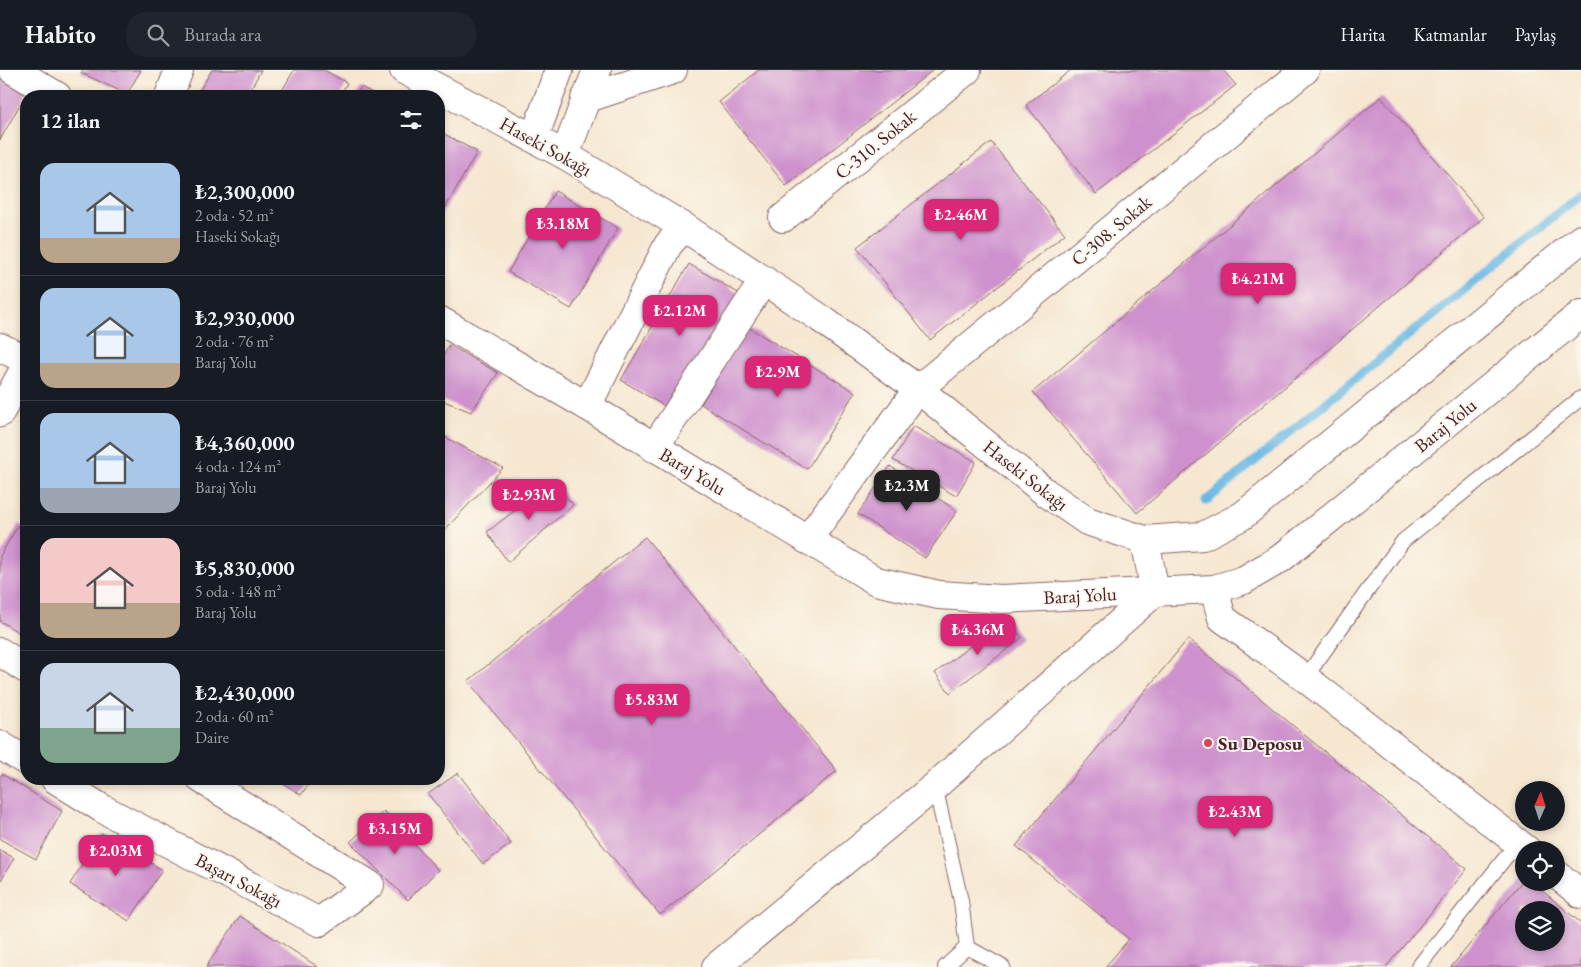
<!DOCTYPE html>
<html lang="tr">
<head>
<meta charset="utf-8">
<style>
  body { margin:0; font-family:"EB Garamond",serif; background:#20242c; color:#f1f3f6; height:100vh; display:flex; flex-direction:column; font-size:19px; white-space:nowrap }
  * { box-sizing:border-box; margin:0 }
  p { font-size:16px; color:#9ea1a6 }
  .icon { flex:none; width:28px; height:28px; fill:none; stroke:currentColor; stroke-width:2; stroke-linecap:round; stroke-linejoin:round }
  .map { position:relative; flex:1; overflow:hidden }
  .details { position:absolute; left:20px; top:20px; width:425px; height:695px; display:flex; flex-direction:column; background:#171b24; border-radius:20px; box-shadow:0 2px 8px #0003 }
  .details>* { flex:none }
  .needle { width:32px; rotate:3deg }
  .buttons { position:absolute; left:1515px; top:711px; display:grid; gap:10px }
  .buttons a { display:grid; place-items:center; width:50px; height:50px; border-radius:50%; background:#171b24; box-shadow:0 2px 8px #0003; font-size:25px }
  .price { position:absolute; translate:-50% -42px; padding:0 11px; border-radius:10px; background:#db2777; color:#fff; font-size:16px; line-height:32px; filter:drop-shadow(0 1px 2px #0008) }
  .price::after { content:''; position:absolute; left:50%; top:30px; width:15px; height:11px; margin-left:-8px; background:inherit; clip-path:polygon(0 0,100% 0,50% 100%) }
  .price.current { background:#222; color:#fff }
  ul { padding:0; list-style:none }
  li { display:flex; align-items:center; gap:15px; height:125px; padding:0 20px }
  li+li { border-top:1px solid #363941 }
  li span { display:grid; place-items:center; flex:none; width:140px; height:100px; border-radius:15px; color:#555 }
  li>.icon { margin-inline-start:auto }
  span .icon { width:60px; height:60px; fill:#fffc; stroke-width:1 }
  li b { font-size:21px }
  h2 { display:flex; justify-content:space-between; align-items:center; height:60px; padding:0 20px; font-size:21px }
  header { display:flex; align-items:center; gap:30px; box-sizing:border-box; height:70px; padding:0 25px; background:#171b24; border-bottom:1px solid #363941 }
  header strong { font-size:24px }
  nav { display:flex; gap:28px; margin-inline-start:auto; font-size:18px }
  .search { width:350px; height:45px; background:#20242c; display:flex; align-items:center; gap:12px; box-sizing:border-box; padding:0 18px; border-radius:20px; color:#9ea1a6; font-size:19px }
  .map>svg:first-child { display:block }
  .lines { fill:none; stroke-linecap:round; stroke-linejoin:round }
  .stream { stroke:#68b8e3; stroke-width:9 }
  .building { fill:#ce91cd; fill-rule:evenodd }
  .service-casing { stroke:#866565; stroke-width:16 }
  .minor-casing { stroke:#866565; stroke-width:30 }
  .tertiary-casing { stroke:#866565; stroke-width:30 }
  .primary-casing { stroke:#866565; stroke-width:30 }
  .service { stroke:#fff; stroke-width:14 }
  .minor { stroke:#fff; stroke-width:28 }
  .tertiary { stroke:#fff; stroke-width:28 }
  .primary { stroke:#fff; stroke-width:28 }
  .poi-dot { fill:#d1495b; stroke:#fbf7ec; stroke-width:2 }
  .labels { text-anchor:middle; stroke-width:4; stroke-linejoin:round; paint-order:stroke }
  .street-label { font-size:19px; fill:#4a1f2b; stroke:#fbf7ec }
  .poi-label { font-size:19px; font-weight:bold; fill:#4a1f2b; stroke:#fbf7ec; text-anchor:start }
</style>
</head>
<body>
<header>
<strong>Habito</strong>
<div class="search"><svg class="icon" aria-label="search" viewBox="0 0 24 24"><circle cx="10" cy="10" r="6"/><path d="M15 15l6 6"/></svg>Burada ara</div>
<nav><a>Harita</a><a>Katmanlar</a><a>Paylaş</a></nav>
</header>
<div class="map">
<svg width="1581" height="897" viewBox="0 0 1581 897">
  <rect width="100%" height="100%" fill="#fbf7ec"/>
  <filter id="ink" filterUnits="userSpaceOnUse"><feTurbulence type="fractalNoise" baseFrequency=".02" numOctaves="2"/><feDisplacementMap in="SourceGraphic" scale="10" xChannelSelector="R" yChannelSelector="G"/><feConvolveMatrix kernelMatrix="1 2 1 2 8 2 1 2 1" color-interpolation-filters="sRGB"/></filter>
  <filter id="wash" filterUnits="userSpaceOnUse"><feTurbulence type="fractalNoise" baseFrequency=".0096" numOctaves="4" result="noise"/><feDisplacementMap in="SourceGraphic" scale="20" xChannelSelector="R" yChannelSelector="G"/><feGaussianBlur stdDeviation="1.12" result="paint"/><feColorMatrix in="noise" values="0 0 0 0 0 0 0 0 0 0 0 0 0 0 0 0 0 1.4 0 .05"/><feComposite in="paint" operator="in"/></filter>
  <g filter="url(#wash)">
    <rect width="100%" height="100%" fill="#f6e7d1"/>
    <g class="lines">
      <path class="stream" d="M1206 431 1581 124"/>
    </g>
    <g id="blocks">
      <path class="building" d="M83 0H141L127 24 81 3Z
        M212 0H261L247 26H196Z
        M294 0H324L347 13 340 26H279Z
        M759 0H933L786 116 719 32Z
        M1071 0H1223L1236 15 1096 124 1026 35Z
        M0 7 27 22 0 70Z
        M361 17 378 26H355Z
        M1381 27 1484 147 1137 443 1033 322Z
        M439 61 477 82 439 149Z
        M991 72 1065 164 930 270 857 177Z
        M555 121 618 158 571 239 508 202Z
        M689 194 740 224 671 340 621 310Z
        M748 257 855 322 807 399 701 334Z
        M449 275 498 303 471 342 439 329V295Z
        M913 356 976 392 956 426 893 390Z
        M439 364 503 398 439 466Z
        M890 396 957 441 925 488 858 444Z
        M553 411 573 435 508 492 487 462Z
        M19 454 26 459V567L0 551V486Z
        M645 467 837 701 660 845 468 611Z
        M1007 548 1022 568 950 623 935 603Z
        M1188 569 1467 799 1386 897H1105L1129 869 1016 776Z
        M458 703 511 774 483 794 428 724Z
        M2 704 62 741 36 789 0 769V707Z
        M277 709H312L301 725Z
        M384 741 438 800 408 830 350 772Z
        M102 763 162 800 129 851 70 814Z
        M0 780 14 788 0 812Z
        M1524 809V812H1532L1581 853V897H1451ZM1524 840H1556V872H1524Z
        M240 846 318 897H206Z"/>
    </g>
  </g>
  <g filter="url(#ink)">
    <use href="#blocks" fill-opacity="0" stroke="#866565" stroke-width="1"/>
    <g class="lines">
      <defs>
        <path id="service" d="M1305 608 1403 471 1581 328
          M935 716 961 831 967 877 1003 897
          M945 897 967 877
          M1418 897 1518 772"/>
        <path id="minor" d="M169 26 179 0
          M585 29 673 0
          M783 148 967 0
          M0 277 26 290
          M587 336 668 175 684 157
          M0 343 26 296
          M654 378 764 210
          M807 470 918 319 1305 0
          M1214 519 1222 548 1305 608 1527 780
          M0 582 26 599
          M0 675 26 691
          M55 709 103 739 319 852 370 815 201 709
          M1556 804 1581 824
          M716 897 935 716 1155 522 1145 470"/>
        <path id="tertiary" d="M534 68 559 0
          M565 85 597 0"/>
        <path id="primary" d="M13 0 57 26
          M404 0 565 85 684 157 820 248 918 319 1045 422 1087 451 1145 470 1203 466 1242 446 1581 169
          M439 250 587 336 876 511 939 525 1001 529 1214 519 1244 510 1280 489 1581 244"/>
      </defs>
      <use href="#service" class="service-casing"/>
      <use href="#minor" class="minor-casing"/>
      <use href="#tertiary" class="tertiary-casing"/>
      <use href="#primary" class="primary-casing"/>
      <use href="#service" class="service"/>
      <use href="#minor" class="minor"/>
      <use href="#tertiary" class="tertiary"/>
      <use href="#primary" class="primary"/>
    </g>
  </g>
  <circle class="poi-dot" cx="1208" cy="673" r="5"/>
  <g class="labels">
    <g class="street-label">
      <text transform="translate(875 74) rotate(-39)" y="7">C-310. Sokak</text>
      <text transform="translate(546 76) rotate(29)" y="7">Haseki Sokağı</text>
      <text transform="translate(1111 160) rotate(-40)" y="7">C-308. Sokak</text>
      <text transform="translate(1445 355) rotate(-39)" y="7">Baraj Yolu</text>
      <text transform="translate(693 401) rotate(31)" y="7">Baraj Yolu</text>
      <text transform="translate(1026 405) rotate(38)" y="7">Haseki Sokağı</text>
      <text transform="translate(1080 525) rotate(-3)" y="7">Baraj Yolu</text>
      <text transform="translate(239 810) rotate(28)" y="7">Başarı Sokağı</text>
    </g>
    <g class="poi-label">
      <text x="1218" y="680">Su Deposu</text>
    </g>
  </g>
</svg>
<div class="buttons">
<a><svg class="needle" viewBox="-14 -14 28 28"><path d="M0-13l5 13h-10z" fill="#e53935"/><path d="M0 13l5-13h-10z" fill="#9ea1a6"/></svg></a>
<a><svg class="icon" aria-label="locate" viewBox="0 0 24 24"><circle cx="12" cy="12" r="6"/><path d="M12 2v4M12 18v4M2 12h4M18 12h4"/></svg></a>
<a><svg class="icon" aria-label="layers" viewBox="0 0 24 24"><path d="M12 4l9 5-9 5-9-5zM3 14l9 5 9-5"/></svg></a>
</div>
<b class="price" style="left:961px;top:171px">₺2.46M</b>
<b class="price" style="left:563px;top:180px">₺3.18M</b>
<b class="price" style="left:1258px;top:235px">₺4.21M</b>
<b class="price" style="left:680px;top:267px">₺2.12M</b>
<b class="price" style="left:778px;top:328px">₺2.9M</b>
<b class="price current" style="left:907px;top:442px">₺2.3M</b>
<b class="price" style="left:529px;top:451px">₺2.93M</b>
<b class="price" style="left:978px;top:586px">₺4.36M</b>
<b class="price" style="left:652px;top:656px">₺5.83M</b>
<b class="price" style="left:1235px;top:768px">₺2.43M</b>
<b class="price" style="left:395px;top:785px">₺3.15M</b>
<b class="price" style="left:116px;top:807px">₺2.03M</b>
<section class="details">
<h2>12 ilan<svg class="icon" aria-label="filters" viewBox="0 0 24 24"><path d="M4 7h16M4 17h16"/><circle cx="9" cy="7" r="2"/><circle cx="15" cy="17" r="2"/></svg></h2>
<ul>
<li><span style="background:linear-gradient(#a9c7e8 75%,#b9a48a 0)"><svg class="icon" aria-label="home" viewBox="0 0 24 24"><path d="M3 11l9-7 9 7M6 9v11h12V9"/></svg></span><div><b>₺2,300,000</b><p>2 oda · 52 m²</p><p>Haseki Sokağı</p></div></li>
<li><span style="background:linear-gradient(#a9c7e8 75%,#b9a48a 0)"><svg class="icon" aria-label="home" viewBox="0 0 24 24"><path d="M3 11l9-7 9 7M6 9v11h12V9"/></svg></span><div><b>₺2,930,000</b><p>2 oda · 76 m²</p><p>Baraj Yolu</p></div></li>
<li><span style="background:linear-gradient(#a9c7e8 75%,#9aa5b1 0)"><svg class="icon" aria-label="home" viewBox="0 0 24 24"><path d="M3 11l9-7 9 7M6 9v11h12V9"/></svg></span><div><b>₺4,360,000</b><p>4 oda · 124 m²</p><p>Baraj Yolu</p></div></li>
<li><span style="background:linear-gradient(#f6c9c9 65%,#b9a48a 0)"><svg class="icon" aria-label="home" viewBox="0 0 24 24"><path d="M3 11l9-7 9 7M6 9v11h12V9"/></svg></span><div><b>₺5,830,000</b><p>5 oda · 148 m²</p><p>Baraj Yolu</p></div></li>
<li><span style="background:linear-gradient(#c9d6e8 65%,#7fa58c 0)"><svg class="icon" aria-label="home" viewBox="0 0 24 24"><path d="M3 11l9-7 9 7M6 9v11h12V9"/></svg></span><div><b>₺2,430,000</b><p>2 oda · 60 m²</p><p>Daire</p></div></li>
</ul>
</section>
</div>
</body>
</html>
